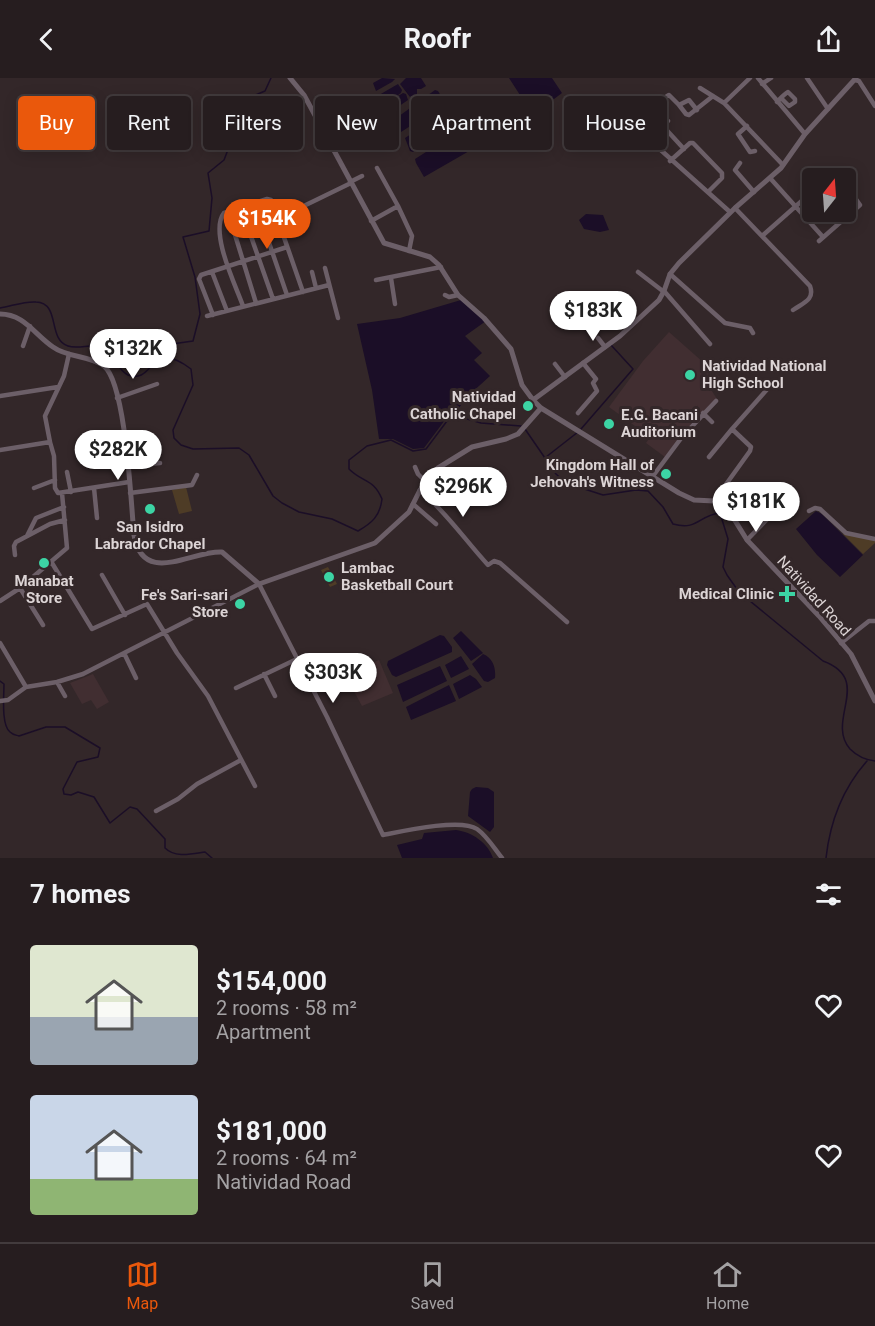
<!DOCTYPE html>
<html lang="en">
<head>
<meta charset="utf-8">
<style>
  body { margin:0; font-family:Roboto,sans-serif; background:#2e2628; color:#f1f3f6; height:100vh; display:flex; flex-direction:column; font-size:22px; white-space:nowrap }
  * { box-sizing:border-box; margin:0 }
  p { font-size:20px; color:#a4a2a4 }
  .icon { flex:none; width:33px; height:33px; fill:none; stroke:currentColor; stroke-width:2; stroke-linecap:round; stroke-linejoin:round }
  .map { position:relative; height:780px; overflow:hidden }
  .side { display:flex; flex-direction:column; background:#261d1f; flex:1 }
  .side>* { flex:none }
  .top-card { position:absolute; left:18px; top:18px; width:840px; height:54px; display:flex; gap:12px }
  .needle { width:39px; rotate:17deg }
  .controls { position:absolute; left:802px; top:90px; display:grid; gap:12px }
  .controls a { display:grid; place-items:center; width:54px; height:54px; border-radius:6px; background:#261d1f; box-shadow:0 3px 15px #0003,0 0 0 2px #423b3d; font-size:30px }
  .price { position:absolute; translate:-50% -51px; padding:0 14px; border-radius:21px; background:#fff; color:#222; font-size:20px; line-height:39px; filter:drop-shadow(0 2px 3px #0008) }
  .price::after { content:''; position:absolute; left:50%; top:36px; width:18px; height:14px; margin-left:-9px; background:inherit; clip-path:polygon(0 0,100% 0,50% 100%) }
  .price.current { background:#ea580c; color:#fff }
  ul { padding:0; list-style:none }
  li { display:flex; align-items:center; gap:18px; height:150px; padding:0 30px }
  li span { display:grid; place-items:center; flex:none; width:168px; height:120px; border-radius:6px; color:#555 }
  li>.icon { margin-inline-start:auto }
  span .icon { width:72px; height:72px; fill:#fffc; stroke-width:1 }
  li b { font-size:26px }
  h2 { display:flex; justify-content:space-between; align-items:center; height:72px; padding:0 30px; font-size:26px }
  .pill { padding:0 21px; border-radius:6px; background:#261d1f; box-shadow:0 3px 15px #0003,0 0 0 2px #423b3d; font-size:21px; line-height:54px }
  .pill.current { background:#ea580c; color:#fff }
  header { display:flex; justify-content:space-between; align-items:center; height:78px; padding:0 30px; background:#261d1f; font-size:27px; font-weight:700 }
  .tab-bar { display:flex; justify-content:space-around; align-items:center; height:84px; border-top:2px solid #423b3d; background:#261d1f; font-size:16px; color:#a4a2a4 }
  .tab-bar a { display:grid; justify-items:center; gap:3px }
  .tab-bar .current { color:#ea580c }
  .map>svg:first-child { display:block }
  .built { fill:#412e31 }
  .green { fill:#4e3c26 }
  .water { fill:#1b0e27 }
  .lines { fill:none; stroke-linecap:round; stroke-linejoin:round }
  .stream { stroke:#1b0e27; stroke-width:1.5 }
  .minor { stroke:#6c5f68; stroke-width:4.5 }
  .tertiary { stroke:#6c5f68; stroke-width:5 }
  .poi-dot { fill:#3cd4a4; stroke:#332729; stroke-width:2 }
  .labels { text-anchor:middle; stroke-width:6; stroke-linejoin:round; paint-order:stroke }
  .poi-label { font-size:15px; font-weight:bold; fill:#dcd4d5; stroke:#332729; text-anchor:end }
  .street-label { font-size:15px; fill:#dcd4d5; stroke:#332729 }
</style>
</head>
<body>
<header><svg class="icon" aria-label="back" viewBox="0 0 24 24"><path d="M15 5l-7 7 7 7"/></svg>Roofr<svg class="icon" aria-label="share" viewBox="0 0 24 24"><path d="M12 15V3M7 8l5-5 5 5M5 13v7h14v-7"/></svg></header>
<div class="map">
<svg width="875" height="780" viewBox="0 0 875 780">
  <rect width="100%" height="100%" fill="#332729"/>
  <path class="built" d="M669 254 721 300 710 310 717 321 702 337 697 327 700 335 665 379 646 365 650 359 609 329 643 283Z
    M379 582 393 615 362 628 345 597Z
    M93 596 109 624 97 631 91 622 82 626 70 605Z"/>
  <path class="green" d="M186 409 192 433 179 436 172 412Z
    M845 455 875 463V465L863 476 843 456Z
    M328 489 337 506 330 509 321 492Z"/>
  <path class="water" d="M382 0 395 1 392 4 376 13 373 5Z
    M406 0H421L426 8 421 11H417V16L410 19 400 6Z
    M509 0H552L562 15 538 33 529 31Z
    M398 6 402 12 401 15 388 24 403 15 406 16 408 22 389 35 379 17Z
    M435 12 438 13 444 23 443 27 401 54C397 52 392 45 395 41Z
    M446 33 451 34 457 44 455 47 413 74 410 73 405 60Z
    M459 53 463 55 471 72 424 99 416 85 415 81Z
    M586 136 603 137 609 152 600 154 584 151 579 142Z
    M461 222 486 243 465 258 482 275 474 282 490 298 469 317 454 336 445 342 424 370 413 371 393 361H379L372 312 357 246 400 240Z
    M816 433 822 436 863 477 840 499 817 477 796 451Z
    M461 553 483 575 471 583 453 560Z
    M440 557 444 558 452 569V574L396 599 392 597 387 587 388 583Z
    M483 576C493 580 496 590 495 600L488 604 484 603 472 586Z
    M461 578 469 591 451 600 445 587Z
    M440 588 447 603 403 624 397 607Z
    M470 597 476 601 482 609 459 621 453 606Z
    M449 607 456 623 411 642 406 629Z
    M476 709 488 710 494 714V749L490 754 468 738 470 714 472 711Z
    M456 752C472 754 488 765 493 780H402L397 767 422 761 424 755Z"/>
  <g class="lines">
    <path class="stream" d="M0 230C12 228 25 223 36 224 61 225 47 261 68 268 79 272 94 264 104 270 114 276 117 292 128 297 155 307 148 259 191 291L193 307 173 352 174 360 181 367 193 371 239 370 249 377 273 418 282 425 299 434 332 441 358 453C372 445 380 438 382 421 373 400 363 405 349 391V382L367 368 391 362 413 373 426 371 447 343 457 338 481 345 521 348
      M114 279 151 269 193 263 200 236 195 199 183 159 209 153 212 120 208 95 224 82 229 69 219 57 239 24 265 13 271 0
      M525 351 556 396 566 405 603 417 636 412 648 413 663 429 673 446C698 453 699 437 720 435L728 461 723 489 727 497 739 514 823 583C874 602 825 642 850 671 857 678 866 682 875 683
      M581 351 633 291 611 267
      M546 379 578 354
      M0 603 4 606C4 617 1 647 10 654 13 657 16 657 19 658L46 649H65L100 670 98 679 77 684 63 711 64 716 71 717 78 714 94 719 110 745 130 729 137 731 165 761V770C175 780 191 776 205 774L212 780
      M826 780C830 744 843 710 867 683"/>
    <path class="minor" d="M758 0 805 56
      M807 0 828 31
      M855 2 859 3 875 28
      M762 6 771 0
      M700 10 724 25 783 87
      M661 22 669 17 679 27
      M777 24C780 21 784 16 788 14L795 21V24L789 28 781 20
      M724 25 750 0
      M697 32 689 22 679 27 686 36 689 37 713 18
      M668 43C658 51 648 52 654 66L730 134
      M662 47 684 71
      M747 48 738 56 750 74 755 73
      M670 83 690 65H693L722 95V100L708 114
      M740 85 735 92 754 114
      M770 100 823 159
      M827 100 835 93 841 100
      M350 104 362 98
      M255 124 287 217
      M398 128 412 158 409 173
      M241 130 273 221
      M735 130 810 208C815 222 803 225 793 232
      M228 134 256 225
      M277 141 351 105
      M371 143 398 128 377 90
      M762 158 813 113
      M819 163 860 127 846 107
      M325 190 338 240
      M212 194 227 233
      M312 194 316 210
      M638 194 664 214
      M670 196 725 245 750 250 753 255
      M391 200 395 226
      M376 202 441 189
      M664 213 710 266
      M445 217 449 219 458 217
      M243 228C236 208 209 154 224 135L267 121 271 122 303 214
      M213 237 199 201 201 197 287 169
      M207 238 329 207
      M598 260 605 269
      M23 268 30 248
      M555 286 565 299
      M0 318 58 309
      M117 320 157 306
      M578 335 597 313 593 305 596 301 583 285
      M703 335 712 344
      M732 351 770 308
      M50 364 45 338 64 298 69 276
      M0 372 50 364 54 378 55 410 58 415 129 404
      M709 379 732 351 751 369 750 373 714 423
      M128 388 160 385
      M415 389 418 396 426 404
      M67 394 71 414
      M653 398 682 359 716 323
      M34 410 55 402
      M94 410 97 440
      M420 412C446 434 465 462 488 487L494 483 500 485 567 544
      M130 415 192 407 197 397
      M413 426 436 446
      M809 433 815 430 820 431 846 455 875 461
      M733 438 759 407
      M27 458 36 440 64 429
      M747 462 779 429
      M15 477 14 468 16 464 50 446 65 442
      M52 485 92 551 147 526 177 575 208 618 255 708
      M102 497 125 537
      M20 510 43 547
      M0 523 20 510 67 470 62 415
      M0 565 26 609
      M841 565 869 543H875
      M124 575 136 600
      M264 596 275 618
      M57 604 65 618
      M236 610 297 581
      M0 623 8 622 26 609 57 604 83 596 259 506 327 639 383 757C403 753 461 740 477 751 487 758 494 770 502 780
      M156 733 178 721 197 706 241 682"/>
    <path class="tertiary" d="M290 0 304 17 384 165 430 179 439 187 458 217 484 240 511 271 522 307 533 322 541 330 679 415 694 422 714 423 726 428 747 462 819 538 851 576 875 623
      M0 236C24 236 34 256 53 269 68 280 89 277 104 288 126 306 131 426 134 457 143 509 192 472 222 474L259 506 375 465 409 434 420 412 438 390 472 369 506 361 518 356 541 330
      M533 322 620 258 659 222 664 213 670 196 679 185 735 130 781 90 805 56 856 0"/>
  </g>
  <g class="poi-dot">
    <circle cx="690" cy="297" r="6"/>
    <circle cx="528" cy="328" r="6"/>
    <circle cx="609" cy="346" r="6"/>
    <circle cx="666" cy="396" r="6"/>
    <circle cx="150" cy="431" r="6"/>
    <circle cx="44" cy="485" r="6"/>
    <circle cx="329" cy="499" r="6"/>
    <path d="M784 507h6v6h6v6h-6v6h-6v-6h-6v-6h6z"/>
    <circle cx="240" cy="526" r="6"/>
  </g>
  <g class="labels">
    <g class="poi-label">
      <text x="702" y="293" text-anchor="start">Natividad National<tspan x="702" dy="17">High School</tspan></text>
      <text x="516" y="324">Natividad<tspan x="516" dy="17">Catholic Chapel</tspan></text>
      <text x="621" y="342" text-anchor="start">E.G. Bacani<tspan x="621" dy="17">Auditorium</tspan></text>
      <text x="654" y="392">Kingdom Hall of<tspan x="654" dy="17">Jehovah's Witness</tspan></text>
      <text x="150" y="454" text-anchor="middle">San Isidro<tspan x="150" dy="17">Labrador Chapel</tspan></text>
      <text x="341" y="495" text-anchor="start">Lambac<tspan x="341" dy="17">Basketball Court</tspan></text>
      <text x="44" y="508" text-anchor="middle">Manabat<tspan x="44" dy="17">Store</tspan></text>
      <text x="774" y="521">Medical Clinic</text>
      <text x="228" y="522">Fe's Sari-sari<tspan x="228" dy="17">Store</tspan></text>
    </g>
    <g class="street-label">
      <text transform="translate(814 518) rotate(48)" y="5">Natividad Road</text>
    </g>
  </g>
</svg>
<div class="controls">
<a><svg class="needle" viewBox="-14 -14 28 28"><path d="M0-13l5 13h-10z" fill="#e53935"/><path d="M0 13l5-13h-10z" fill="#a4a2a4"/></svg></a>
</div>
<b class="price current" style="left:267px;top:172px">$154K</b>
<b class="price" style="left:593px;top:264px">$183K</b>
<b class="price" style="left:133px;top:302px">$132K</b>
<b class="price" style="left:118px;top:403px">$282K</b>
<b class="price" style="left:463px;top:440px">$296K</b>
<b class="price" style="left:756px;top:455px">$181K</b>
<b class="price" style="left:333px;top:626px">$303K</b>
<div class="top-card">
<a class="pill current">Buy</a>
<a class="pill">Rent</a>
<a class="pill">Filters</a>
<a class="pill">New</a>
<a class="pill">Apartment</a>
<a class="pill">House</a>
</div>
</div>
<section class="side">
<h2>7 homes<svg class="icon" aria-label="filters" viewBox="0 0 24 24"><path d="M4 7h16M4 17h16"/><circle cx="9" cy="7" r="2"/><circle cx="15" cy="17" r="2"/></svg></h2>
<ul>
<li><span style="background:linear-gradient(#dfe7d0 60%,#9aa5b1 0)"><svg class="icon" aria-label="home" viewBox="0 0 24 24"><path d="M3 11l9-7 9 7M6 9v11h12V9"/></svg></span><div><b>$154,000</b><p>2 rooms · 58 m²</p><p>Apartment</p></div><svg class="icon" aria-label="heart" viewBox="0 0 24 24"><path d="M12 20l-8-8c-3-5 5-10 8-4 3-6 11-1 8 4z"/></svg></li>
<li><span style="background:linear-gradient(#c9d6e8 70%,#8fb573 0)"><svg class="icon" aria-label="home" viewBox="0 0 24 24"><path d="M3 11l9-7 9 7M6 9v11h12V9"/></svg></span><div><b>$181,000</b><p>2 rooms · 64 m²</p><p>Natividad Road</p></div><svg class="icon" aria-label="heart" viewBox="0 0 24 24"><path d="M12 20l-8-8c-3-5 5-10 8-4 3-6 11-1 8 4z"/></svg></li>
</ul>
</section>
<nav class="tab-bar">
<a class="current"><svg class="icon" aria-label="map" viewBox="0 0 24 24"><path d="M3 6l6-2 6 2 6-2v14l-6 2-6-2-6 2zM9 4v14M15 6v14"/></svg>Map</a>
<a><svg class="icon" aria-label="saved" viewBox="0 0 24 24"><path d="M7 4h10v16l-5-4-5 4z"/></svg>Saved</a>
<a><svg class="icon" aria-label="home" viewBox="0 0 24 24"><path d="M3 11l9-7 9 7M6 9v11h12V9"/></svg>Home</a>
</nav>
</body>
</html>
